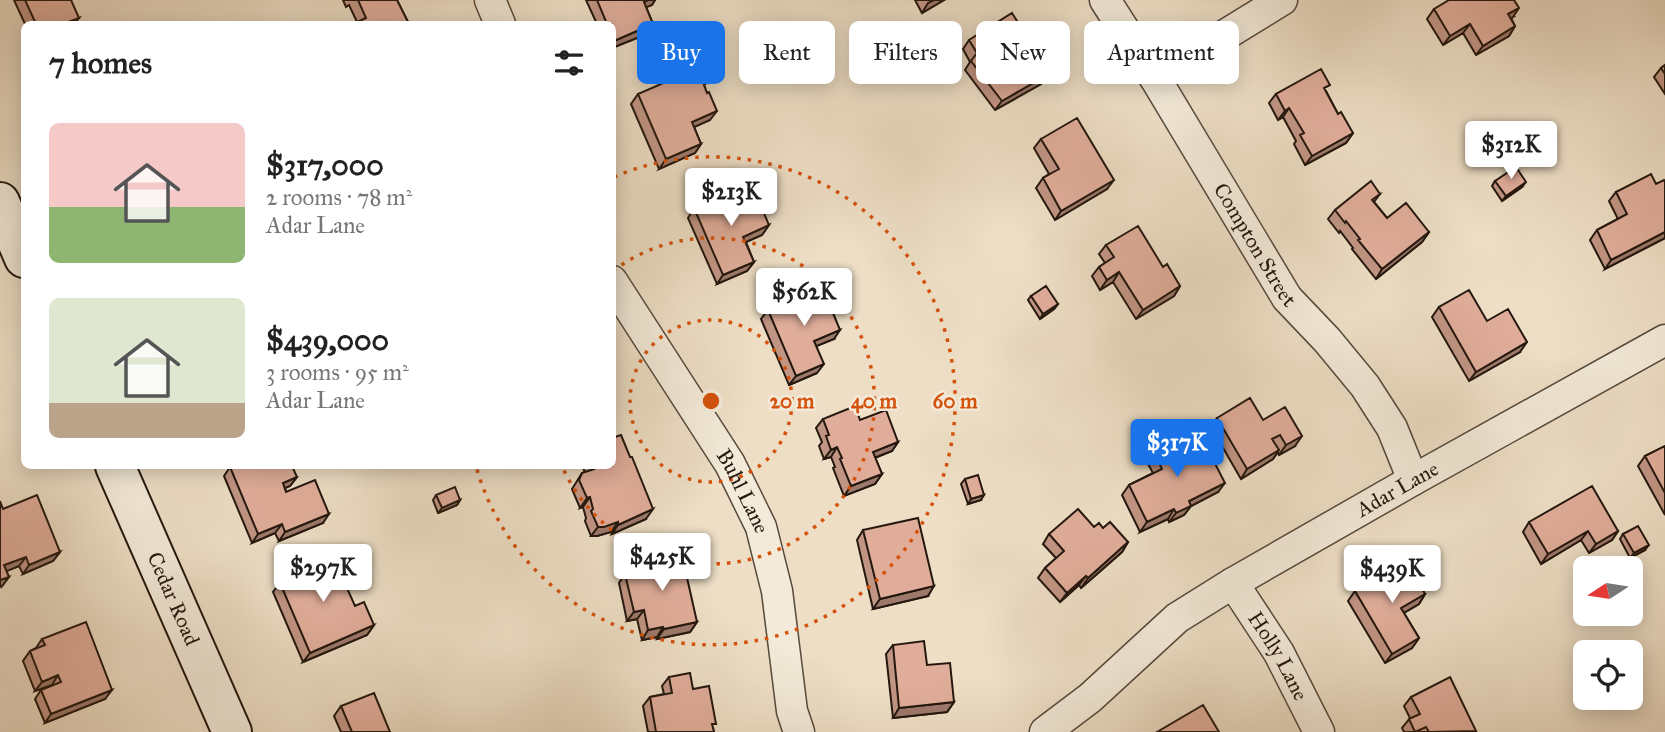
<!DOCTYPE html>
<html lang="en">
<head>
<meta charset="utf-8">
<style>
  body { margin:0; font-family:"IM FELL Great Primer",serif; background:#f2f2f2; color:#222; height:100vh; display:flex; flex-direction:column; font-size:26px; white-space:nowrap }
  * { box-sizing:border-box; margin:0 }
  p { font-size:23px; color:#767676 }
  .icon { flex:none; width:38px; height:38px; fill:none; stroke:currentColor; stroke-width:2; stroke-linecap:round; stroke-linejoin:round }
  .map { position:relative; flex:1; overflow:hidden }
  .details { position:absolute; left:21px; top:21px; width:595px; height:448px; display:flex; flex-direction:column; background:#fff; border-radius:10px; box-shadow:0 4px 18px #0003 }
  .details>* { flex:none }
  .banner { position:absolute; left:637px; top:21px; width:665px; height:63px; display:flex; gap:14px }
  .needle { width:46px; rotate:258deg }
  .controls { position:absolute; left:1573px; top:556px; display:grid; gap:14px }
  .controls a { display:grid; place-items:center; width:70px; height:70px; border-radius:10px; background:#fff; box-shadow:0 4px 18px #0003; font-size:35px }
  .price { position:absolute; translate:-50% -60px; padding:0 16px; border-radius:7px; background:#fff; color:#222; font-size:23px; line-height:46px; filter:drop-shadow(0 2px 4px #0008) }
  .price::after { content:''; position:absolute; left:50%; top:42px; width:21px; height:16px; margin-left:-10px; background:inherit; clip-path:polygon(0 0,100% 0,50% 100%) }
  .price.current { background:#1a73e8; color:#fff }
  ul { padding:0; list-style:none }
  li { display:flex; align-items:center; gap:21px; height:175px; padding:0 28px }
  li span { display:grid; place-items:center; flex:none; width:196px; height:140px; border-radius:10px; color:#555 }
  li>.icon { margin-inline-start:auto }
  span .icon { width:84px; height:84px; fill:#fffc; stroke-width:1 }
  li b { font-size:30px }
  h2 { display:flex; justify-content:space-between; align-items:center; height:84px; padding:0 28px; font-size:30px }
  .pill { padding:0 24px; border-radius:10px; background:#fff; box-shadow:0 4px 18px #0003; font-size:24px; line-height:63px }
  .pill.current { background:#1a73e8; color:#fff }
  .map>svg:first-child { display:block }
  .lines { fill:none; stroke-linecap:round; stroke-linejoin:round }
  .street-casing { stroke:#56493c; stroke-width:33 }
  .secondary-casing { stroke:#24170e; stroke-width:42 }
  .street { stroke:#f3ead9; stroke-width:30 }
  .secondary { stroke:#f3ead9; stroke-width:38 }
  .wall { fill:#c19584; stroke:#24170e; stroke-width:2 }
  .shaded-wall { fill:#9d796c; stroke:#24170e; stroke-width:2 }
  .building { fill:#e0ad9a; stroke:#24170e; stroke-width:2 }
  .ring { fill:none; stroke:#d4520c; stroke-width:3.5; stroke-dasharray:3.5 7 }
  .labels { text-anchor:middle; stroke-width:5; stroke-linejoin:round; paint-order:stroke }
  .street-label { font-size:21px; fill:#24170e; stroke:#f3ead9 }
  .centre { fill:#d4520c; stroke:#f3ead9; stroke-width:3.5 }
  .ring-label { font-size:21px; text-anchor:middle; font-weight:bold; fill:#d4520c; stroke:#f3ead9; stroke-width:5; stroke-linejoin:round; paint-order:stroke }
</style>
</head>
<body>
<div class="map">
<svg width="1665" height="732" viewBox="0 0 1665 732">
  <rect width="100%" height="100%" fill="#eddec5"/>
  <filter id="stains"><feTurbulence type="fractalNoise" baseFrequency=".00286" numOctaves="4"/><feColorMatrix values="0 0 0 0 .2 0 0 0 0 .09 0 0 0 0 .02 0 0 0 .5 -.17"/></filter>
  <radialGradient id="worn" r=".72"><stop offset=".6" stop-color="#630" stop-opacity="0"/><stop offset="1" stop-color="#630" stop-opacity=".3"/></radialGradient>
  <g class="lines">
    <defs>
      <g id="street">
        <path d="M490 0 500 24"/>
        <path id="s1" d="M1105 0 1155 78 1287 298 1327 340 1365 386 1392 428 1413 480"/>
        <path d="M1155 78 1282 0"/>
        <path id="s2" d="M612 281 730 464 761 527 777 591 792 711 799 732"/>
        <path id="s3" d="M1233 583 1279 653 1319 732"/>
        <path id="s4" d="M1045 732 1090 698 1177 618 1233 583 1413 480 1665 340"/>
      </g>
      <g id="secondary">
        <path d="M0 202 24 258"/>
        <path id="s5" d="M115 466 232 732"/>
      </g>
    </defs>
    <use href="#street" class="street-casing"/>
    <use href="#secondary" class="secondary-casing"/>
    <use href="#street" class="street"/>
    <use href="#secondary" class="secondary"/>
  </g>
  <path class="wall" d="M14 0H71L74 24H25Z
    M343 0H397L409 24 357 22 349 5 346 7Z
    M586 0H655L652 5 646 7 653 24 647 34 612 48V24H597Z
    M915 0H944L922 13Z
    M1434 9 1513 17 1511 18 1515 26 1509 36 1476 55 1463 33 1443 45 1427 19Z
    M969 40 1034 51 1041 84 995 110 965 70 970 62 963 49Z
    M1665 65V94L1654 77 1661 68Z
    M705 87 710 120 694 127 701 144 695 153 659 169 631 104 638 94Z
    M1326 91 1338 114 1353 133 1346 143 1305 165 1294 144 1296 141 1283 117 1278 120 1269 103 1276 94Z
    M1041 139 1107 189 1055 220 1036 188 1043 178 1049 174 1034 148Z
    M1495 181 1522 187 1502 201 1492 186Z
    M1665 182V238L1605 269 1590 240 1597 230 1618 219 1609 201 1616 192Z
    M1380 194 1374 202 1387 218 1429 232 1422 242 1376 279 1352 249 1353 248 1340 231 1339 233 1328 219 1335 210Z
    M744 203 769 225 762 235 746 242 754 262 747 271 717 284 688 218 694 208Z
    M1106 245 1163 267 1180 286 1174 296 1136 319 1113 282 1100 290 1092 276 1099 267 1105 263 1099 254Z
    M1031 296 1058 304 1054 309 1040 319 1028 300Z
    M1439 307 1487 321 1520 352 1469 381 1432 317Z
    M768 310 834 339 816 346 817 373 789 385 761 319Z
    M1217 418 1263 420 1295 446 1279 455 1278 452 1273 459 1241 479 1211 427Z
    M823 419 860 420 898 442 892 451 875 458 882 474 875 484 844 496 833 468 835 467 831 457 824 459 819 446 822 442 816 428Z
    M1665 446V515L1638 466 1645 456Z
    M1154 452 1218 492 1191 506 1184 515 1169 522 1168 519 1140 532 1122 495 1129 485 1153 473 1147 462Z
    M582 466H612L646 519 612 534 611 532 597 536H591L585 521 586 518 583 507 580 508 572 489 582 473 585 472Z
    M230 467 297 477 290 486 285 488 286 492 323 523 279 541 275 533 252 543 224 476Z
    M965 479 981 500 968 504 961 484Z
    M436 495 460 500 457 505 438 513 433 500Z
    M3 509 60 552 53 561 23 574 19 566 6 571 9 577 2 586Z
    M1529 522 1618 531 1612 540 1589 553 1581 540 1541 564 1523 532Z
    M1094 527 1103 528 1128 542 1122 552 1081 588 1079 585 1060 602 1038 578 1045 568 1056 558 1043 544 1049 534Z
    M863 530 928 596 873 609 857 540Z
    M1623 534 1645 550 1630 558 1620 539Z
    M648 555 668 563 697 622 690 632 657 639V637L642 640 637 619 627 621 619 583 625 574 642 570 641 565Z
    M317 566 374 625 367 635 303 662 273 592 280 583 284 581 282 577 289 568Z
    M1355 591 1425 594 1419 604 1404 613 1419 638 1412 648 1385 663 1348 601Z
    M42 639 105 699 45 723 35 699 41 690 52 686V685L35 691 23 661 30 651 36 648Z
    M893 645 927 665 954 702 947 712 893 718 886 654Z
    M669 677 693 689 713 728 714 732H648L643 706 650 697 664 694 662 686Z
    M1411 697 1475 732H1404L1402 728 1410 718 1404 706Z
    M341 706 390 732H341L334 716Z"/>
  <path class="shaded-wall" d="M648 0H655L652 5 637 11 644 2Z
    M934 0H944L922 13 928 3Z
    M1519 8 1513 17 1502 24 1508 14Z
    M79 18 74 24H63Z
    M653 24 647 34 612 48V44L614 41Z
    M1470 24 1463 33 1443 45 1450 36Z
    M1515 26 1509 36 1476 55 1483 46Z
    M1047 75 1041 84 995 110 1002 101Z
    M1289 108 1283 117 1278 120 1285 111Z
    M717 111 710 120 685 131 692 122Z
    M1353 133 1346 143 1305 165 1312 156Z
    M701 144 695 153 659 169 666 159Z
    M1114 180 1107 189 1055 220 1061 211Z
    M1526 182 1522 187 1502 201 1506 196Z
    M769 225 762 235 737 246 743 237Z
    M1429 232 1422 242 1376 279 1382 269Z
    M1665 232V238L1605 269 1611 260Z
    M754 262 747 271 717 284 723 275Z
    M1119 272 1113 282 1100 290 1107 280Z
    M1180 286 1174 296 1136 319 1143 310Z
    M1058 304 1054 309 1040 319 1043 314Z
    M840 330 834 339 807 350 814 341Z
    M1527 342 1520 352 1469 381 1476 372Z
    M824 364 817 373 789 385 796 376Z
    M1302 436 1295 446 1279 455 1286 445Z
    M898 442 892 451 866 461 873 452Z
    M837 447 831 457 824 459 831 450Z
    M1279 450 1273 459 1241 479 1247 469Z
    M882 474 875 484 844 496 851 486Z
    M297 477 290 486 276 492 283 483Z
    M1225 483 1218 492 1191 506 1184 515 1169 522 1176 513 1189 501Z
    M984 495 981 500 968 504 971 499Z
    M590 497 583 507 580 508 587 498Z
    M460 500 457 505 438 513 442 508Z
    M653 509 646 519 612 534 618 525Z
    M1174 509 1168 519 1140 532 1147 522Z
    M329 514 323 523 279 541 285 532Z
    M618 522 611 532 597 536H591L598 527Z
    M282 524 275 533 252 543 258 534Z
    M1588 531 1581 540 1541 564 1548 554Z
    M1618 531 1612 540 1589 553 1596 544Z
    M1128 542 1122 552 1081 588 1088 578Z
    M1649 545 1645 550 1630 558 1634 553Z
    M60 552 53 561 23 574 29 565Z
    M26 557 19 566 0 574 4 565Z
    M1086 576 1079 585 1060 602 1067 593Z
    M9 577 2 586 0 587V580Z
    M934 586 928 596 873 609 880 599Z
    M1425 594 1419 604 1395 618 1401 608Z
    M644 610 637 619 627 621 634 612Z
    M697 622 690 632 657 639 664 629Z
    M374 625 367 635 303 662 310 653Z
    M663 627 657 637 642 640 648 630Z
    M1419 638 1412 648 1385 663 1392 654Z
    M58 675 52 685 35 691 42 682Z
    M112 690 105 699 45 723 51 714Z
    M954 702 947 712 893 718 899 708Z"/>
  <path class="building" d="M25 0H71L79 18 63 24H36Z
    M358 0H397L409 24H353L366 18Z
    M597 0H648L644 2 653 24 614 41 612 36V24H607Z
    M1449 0H1514L1519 8 1508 14 1515 26 1483 46 1470 24 1450 36 1434 9Z
    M1012 13 1020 26 1023 24 1036 48 1033 50 1047 75 1002 101 971 61 977 53 969 40Z
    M1665 65V74L1661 68Z
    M700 67 707 83 704 85 707 93 709 92 717 111 692 122 701 144 666 159 638 94Z
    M1321 69 1330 85 1324 88 1338 114 1341 112 1353 133 1312 156 1300 135 1304 133 1289 108 1285 111 1276 94Z
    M1077 118 1114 180 1061 211 1043 178 1059 169 1041 139Z
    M1516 167 1526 182 1506 196 1495 181Z
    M1651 174 1656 184 1664 180 1665 182V232L1611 260 1597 230 1627 214 1616 192Z
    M1371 181 1380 194 1372 200 1387 218 1406 203 1429 232 1382 269 1358 240 1360 239 1346 221 1345 223 1335 210Z
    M738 189 744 203 757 197 769 225 743 237 754 262 723 275 694 208Z
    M1138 226 1163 267 1167 264 1180 286 1143 310 1119 272 1107 280 1099 267 1114 257 1106 245Z
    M822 286 840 330 814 341 824 364 796 376 768 310Z
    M1046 286 1058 304 1043 314 1031 296Z
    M1469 290 1487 321 1508 309 1527 342 1476 372 1439 307Z
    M1250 398 1263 420 1285 407 1302 436 1286 445 1280 435 1272 439 1279 450 1247 469 1217 418Z
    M855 406 860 420 886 410 898 442 873 452 882 474 851 486 840 459 842 458 837 447 831 450 826 436 829 435 823 419Z
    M621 435 630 457H632L653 509 618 525V522L604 527H598L591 511 593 509 590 497 587 498 579 480 582 473 594 469 593 466H612V438Z
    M1188 435 1193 445 1203 440 1225 483 1189 501 1191 506 1176 513 1174 509 1147 522 1129 485 1162 469 1154 452Z
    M1665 446V493L1645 456Z
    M234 466H292L297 477 283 483 286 492 315 480 329 514 285 532 282 524 258 534 230 467Z
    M978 475 984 495 971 499 965 479Z
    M1592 486 1618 531 1596 544 1588 531 1548 554 1529 522Z
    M455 487 460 500 442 508 436 495Z
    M37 495 60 552 29 565 26 557 4 565 9 577 0 580V501L3 509Z
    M1078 509 1094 527 1099 523 1103 528 1110 522 1128 542 1088 578 1086 576 1067 593 1045 568 1064 551 1049 534Z
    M918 518 934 586 880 599 863 530Z
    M1638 526 1649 545 1634 553 1623 534Z
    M666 551 668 563 683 560 697 622 664 629 663 627 648 630 644 610 634 612 625 574 650 568 648 555Z
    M313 557 317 566 334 559 355 606 364 602 374 625 310 653 280 583 293 577 289 568Z
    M1407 561 1425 594 1401 608 1419 638 1392 654 1355 591Z
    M86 622 112 690 51 714 41 690 61 682 58 675 42 682 30 651 45 645 42 639Z
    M924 641 927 665 950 663 954 702 899 708 893 645Z
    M690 673 693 689 709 686 716 724H712L714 732H656L650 697 672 693 669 677Z
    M1450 677 1476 731 1429 732 1426 727 1415 732 1409 719 1420 714 1411 697Z
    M374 693 390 732H352L341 706Z
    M1203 705 1219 732H1157Z"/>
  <g class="ring">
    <circle cx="711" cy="401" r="81"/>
    <path d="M613 271A163 163 0 1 1 562 466"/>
    <path d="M614 177A244 244 0 1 1 476 466"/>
  </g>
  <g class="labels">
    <g class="street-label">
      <text dy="7" stroke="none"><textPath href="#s1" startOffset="287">Compton Street</textPath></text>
      <text dy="7" stroke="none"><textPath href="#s4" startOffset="430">Adar Lane</textPath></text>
      <text dy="7" stroke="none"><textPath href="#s2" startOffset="248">Buhl Lane</textPath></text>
      <text dy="7" stroke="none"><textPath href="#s5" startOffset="145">Cedar Road</textPath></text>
      <text dy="7" stroke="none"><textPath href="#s3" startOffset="86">Holly Lane</textPath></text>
    </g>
  </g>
  <circle cx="711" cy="401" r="10" class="centre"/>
  <g class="ring-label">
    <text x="792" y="408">20 m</text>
    <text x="874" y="408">40 m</text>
    <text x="955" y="408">60 m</text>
  </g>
  <rect width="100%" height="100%" filter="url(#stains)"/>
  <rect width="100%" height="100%" fill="url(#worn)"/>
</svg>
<div class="controls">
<a><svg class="needle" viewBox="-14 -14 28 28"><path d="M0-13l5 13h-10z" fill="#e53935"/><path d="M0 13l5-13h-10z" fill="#767676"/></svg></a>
<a><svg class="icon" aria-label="locate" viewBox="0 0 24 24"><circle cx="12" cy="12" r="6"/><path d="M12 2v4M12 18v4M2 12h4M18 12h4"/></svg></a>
</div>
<b class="price" style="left:1511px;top:181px">$312K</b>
<b class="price" style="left:731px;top:228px">$213K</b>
<b class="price" style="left:804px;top:328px">$562K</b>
<b class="price current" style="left:1177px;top:479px">$317K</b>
<b class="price" style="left:662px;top:593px">$425K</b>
<b class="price" style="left:323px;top:604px">$297K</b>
<b class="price" style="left:1392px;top:605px">$439K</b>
<div class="banner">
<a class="pill current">Buy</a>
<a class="pill">Rent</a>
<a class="pill">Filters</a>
<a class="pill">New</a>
<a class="pill">Apartment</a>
</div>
<section class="details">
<h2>7 homes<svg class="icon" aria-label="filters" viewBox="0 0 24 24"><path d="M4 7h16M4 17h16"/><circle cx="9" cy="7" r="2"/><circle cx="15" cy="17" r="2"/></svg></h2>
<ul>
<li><span style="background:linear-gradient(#f6c9c9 60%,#8fb573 0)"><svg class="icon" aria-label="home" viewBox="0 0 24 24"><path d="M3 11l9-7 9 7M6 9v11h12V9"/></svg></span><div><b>$317,000</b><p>2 rooms · 78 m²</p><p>Adar Lane</p></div></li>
<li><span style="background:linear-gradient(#dfe7d0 75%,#b9a48a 0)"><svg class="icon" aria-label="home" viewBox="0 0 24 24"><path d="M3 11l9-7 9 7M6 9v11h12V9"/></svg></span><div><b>$439,000</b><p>3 rooms · 95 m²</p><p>Adar Lane</p></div></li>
</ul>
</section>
</div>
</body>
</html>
